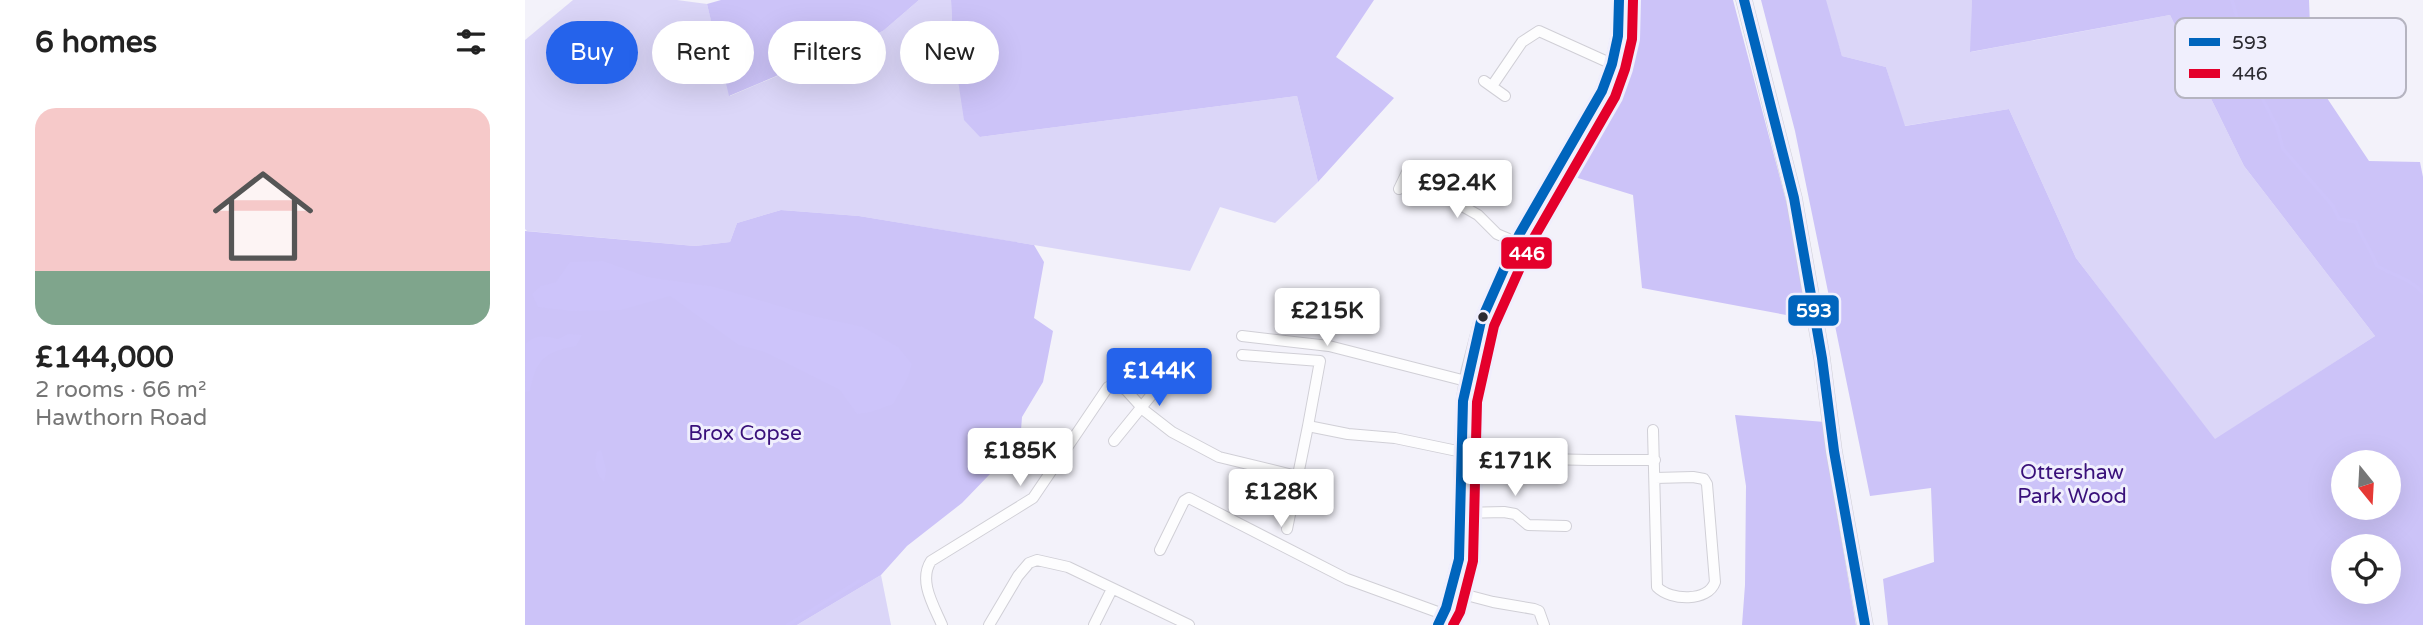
<!DOCTYPE html>
<html lang="en">
<head>
<meta charset="utf-8">
<style>
  body { margin:0; font-family:"Varela Round",sans-serif; background:#f2f2f2; color:#222; height:100vh; display:flex; flex-direction:column; font-size:26px; white-space:nowrap }
  * { box-sizing:border-box; margin:0 }
  p { font-size:23px; color:#767676 }
  .icon { flex:none; width:38px; height:38px; fill:none; stroke:currentColor; stroke-width:2; stroke-linecap:round; stroke-linejoin:round }
  .map { position:relative; flex:1; overflow:hidden }
  .sheet { display:flex; flex-direction:column; background:#fff; width:525px }
  .sheet>* { flex:none }
  .guide { position:absolute; left:21px; top:21px; width:665px; height:63px; display:flex; gap:14px }
  .needle { width:46px; rotate:162deg }
  .tools { position:absolute; left:1806px; top:450px; display:grid; gap:14px }
  .tools a { display:grid; place-items:center; width:70px; height:70px; border-radius:50%; background:#fff; box-shadow:0 7px 28px #0002; font-size:35px }
  .price { position:absolute; translate:-50% -60px; padding:0 16px; border-radius:7px; background:#fff; color:#222; font-size:23px; line-height:46px; filter:drop-shadow(0 2px 4px #0008) }
  .price::after { content:''; position:absolute; left:50%; top:42px; width:21px; height:16px; margin-left:-10px; background:inherit; clip-path:polygon(0 0,100% 0,50% 100%) }
  .price.selected { background:#2563eb; color:#fff }
  ul { padding:0; list-style:none }
  li { display:grid; align-content:center; gap:14px; height:371px; padding:0 35px }
  li span { display:grid; place-items:center; height:217px; border-radius:21px; color:#555 }
  li>.icon { margin-inline-start:auto }
  span .icon { width:126px; height:126px; fill:#fffc; stroke-width:1 }
  li b { font-size:30px }
  h2 { display:flex; justify-content:space-between; align-items:center; height:84px; padding:0 35px; font-size:30px }
  .tag { padding:0 24px; border-radius:32px; background:#fff; box-shadow:0 7px 28px #0002; font-size:24px; line-height:63px }
  .tag.selected { background:#2563eb; color:#fff }
  main { display:flex; flex:1; min-height:0 }
  .map>svg:first-child { display:block }
  .green { fill:#dbd6f8 }
  .forest { fill:#ccc3f8; fill-rule:evenodd }
  .water { fill:#cdc4fa }
  .lines { fill:none; stroke-linecap:round; stroke-linejoin:round }
  .stream { stroke:#cdc4fa; stroke-width:3.5 }
  .minor-casing { stroke:#d0cfd6; stroke-width:12 }
  .tertiary-casing { stroke:#d0cfd6; stroke-width:15 }
  .primary-casing { stroke:#d0cfd6; stroke-width:17 }
  .minor { stroke:#fdfdfe; stroke-width:10 }
  .tertiary { stroke:#fdfdfe; stroke-width:12 }
  .primary { stroke:#fdfdfe; stroke-width:14 }
  .bus-1-casing { stroke:#f0effd; stroke-width:16 }
  .bus-2-casing { stroke:#f0effd; stroke-width:16 }
  .bus-1 { stroke:#0065bd; stroke-width:10 }
  .bus-2 { stroke:#e4002b; stroke-width:10 }
  .bus-dot { fill:#2b2a31; stroke:#f0effd; stroke-width:2.5 }
  .labels { text-anchor:middle; stroke-width:6; stroke-linejoin:round; paint-order:stroke }
  .park-label { font-size:21px; fill:#39107a; stroke:#f0effd }
  .key { fill:#f0effd; stroke:#b5b4c0; stroke-width:2 }
  .key-label { font-size:19px; fill:#2b2a31 }
  .line-badge { stroke:#f0effd; stroke-width:2.5 }
  .badge-label { font-size:19px; text-anchor:middle; font-weight:bold; fill:#fff }
</style>
</head>
<body>
<main>
<section class="sheet">
<h2>6 homes<svg class="icon" aria-label="filters" viewBox="0 0 24 24"><path d="M4 7h16M4 17h16"/><circle cx="9" cy="7" r="2"/><circle cx="15" cy="17" r="2"/></svg></h2>
<ul>
<li><span style="background:linear-gradient(#f6c9c9 75%,#7fa58c 0)"><svg class="icon" aria-label="home" viewBox="0 0 24 24"><path d="M3 11l9-7 9 7M6 9v11h12V9"/></svg></span><div><b>£144,000</b><p>2 rooms · 66 m²</p><p>Hawthorn Road</p></div></li>
</ul>
</section>
<div class="map">
<svg width="1898" height="625" viewBox="0 0 1898 625">
  <rect width="100%" height="100%" fill="#f3f2fa"/>
  <path class="green" d="M48 0H152L182 4 205 96 358 31 394 0H426L428 47 455 137 772 96 793 182 750 223 695 207 665 271 334 216 256 210 212 223 205 242 170 246 2 231 0 229V40Z
    M1299 0H1447L1446 52 1645 15 1719 166 1850 336 1690 440 1551 258 1484 109 1379 126 1361 67 1317 56Z
    M356 575 366 625H272Z"/>
  <path class="forest" d="M196 0H394L358 31 204 96 182 4Z
    M426 0H849L811 57 869 98 793 182 772 96 455 137 439 120 428 47Z
    M1110 0H1208L1265 216 1283 319 1117 288 1108 195 1040 174 1097 80 1108 38Z
    M1236 0H1301L1317 56 1361 67 1380 126 1484 109 1551 258 1690 439 1850 336 1719 166 1645 15 1445 52 1447 0H1784L1785 26 1802 98 1844 161 1895 162 1898 177V625H1363L1358 579 1409 562 1406 488 1345 496 1270 131ZM1864 462V508H1818V462ZM1864 546V592H1818V546Z
    M256 210 334 216 509 245 519 262 509 318 528 331 518 382 497 417 495 443 437 503 382 546 356 575 272 625H0V231L170 246 205 242 212 223Z
    M1210 415 1300 422 1304 467 1331 625H1217L1220 585 1221 486Z"/>
  <path class="water" d="M78 261 122 277 190 287 288 316 338 327 373 347 387 364 383 377 368 404 346 412 332 414 315 390 240 352 214 345 145 296 96 310 46 311 13 307 7 294 16 286 31 282 45 262Z
    M43 334 57 335 51 346C20 352 11 359 5 391L0 392 1 344C10 334 20 336 33 339Z
    M76 450 81 470 79 482C70 472 69 465 72 452Z"/>
  <g class="lines">
    <path class="stream" d="M1707 0 1732 88 1752 127 1758 149 1808 206 1814 219 1831 222C1836 238 1847 250 1852 266 1868 275 1886 279 1898 293
      M263 625 334 581"/>
    <defs>
      <path id="minor" d="M959 81 980 96
        M967 86 997 42 1014 31 1087 64
        M879 179 932 203 953 215 972 234 991 242
        M874 189 885 166
        M717 336 804 346 941 381
        M717 355 795 361 783 426
        M1128 430 1132 587C1146 601 1183 602 1190 582L1182 484 1179 479 1168 477 1130 478
        M589 441 641 377 664 358
        M937 446C961 446 982 456 1006 458 1047 461 1089 460 1130 460
        M936 513 979 512 990 514 1003 525 1041 526
        M762 529 783 426 823 434 870 438 937 452
        M635 550 659 501 664 498 822 579 918 614
        M926 591 968 602 1009 609 1014 611 1019 625
        M417 625C409 606 393 581 406 561L508 498 583 387 592 385 601 390 620 411 647 432 694 457 772 476
        M464 625 493 576 504 563 512 560 543 567 664 625
        M569 625 587 589"/>
      <path id="tertiary" d="M913 625 921 608 934 559 938 401 943 371 956 321 994 235 1077 91 1087 64 1093 36 1094 0"/>
      <path id="primary" d="M1219 0 1269 198 1297 358 1309 451 1340 625"/>
    </defs>
    <use href="#minor" class="minor-casing"/>
    <use href="#tertiary" class="tertiary-casing"/>
    <use href="#primary" class="primary-casing"/>
    <use href="#minor" class="minor"/>
    <use href="#tertiary" class="tertiary"/>
    <use href="#primary" class="primary"/>
    <defs>
      <path id="bus-1" d="M1219 0 1269 198 1297 358 1309 451 1340 625
        M913 625 921 608 934 559 938 401 956 321 994 235 1077 91 1087 64 1093 36 1094 0"/>
      <path id="bus-2" d="M928 625 935 612 948 561 952 402 969 326 1007 241 1090 97 1100 69 1107 39 1108 0"/>
    </defs>
    <use href="#bus-1" class="bus-1-casing"/>
    <use href="#bus-2" class="bus-2-casing"/>
    <use href="#bus-1" class="bus-1"/>
    <use href="#bus-2" class="bus-2"/>
  </g>
  <circle class="bus-dot" cx="958" cy="317" r="6"/>
  <g class="labels">
    <g class="park-label">
      <text x="220" y="440">Brox Copse</text>
      <text x="1547" y="479">Ottershaw<tspan x="1547" dy="24">Park Wood</tspan></text>
    </g>
  </g>
  <rect x="1650" y="18" width="231" height="80" rx="10" class="key"/>
  <rect x="1664" y="38" width="31" height="8" fill="#0065bd"/>
  <rect x="1664" y="69" width="31" height="9" fill="#e4002b"/>
  <g class="key-label">
    <text x="1707" y="49">593</text>
    <text x="1707" y="80">446</text>
  </g>
  <g class="line-badge">
    <rect x="975" y="236" width="53" height="34" rx="7" fill="#e4002b"/>
    <rect x="1262" y="294" width="53" height="33" rx="7" fill="#0065bd"/>
  </g>
  <g class="badge-label">
    <text x="1002" y="260">446</text>
    <text x="1289" y="317">593</text>
  </g>
</svg>
<div class="tools">
<a><svg class="needle" viewBox="-14 -14 28 28"><path d="M0-13l5 13h-10z" fill="#e53935"/><path d="M0 13l5-13h-10z" fill="#767676"/></svg></a>
<a><svg class="icon" aria-label="locate" viewBox="0 0 24 24"><circle cx="12" cy="12" r="6"/><path d="M12 2v4M12 18v4M2 12h4M18 12h4"/></svg></a>
</div>
<b class="price" style="left:932px;top:220px">£92.4K</b>
<b class="price" style="left:802px;top:348px">£215K</b>
<b class="price selected" style="left:634px;top:408px">£144K</b>
<b class="price" style="left:495px;top:488px">£185K</b>
<b class="price" style="left:990px;top:498px">£171K</b>
<b class="price" style="left:756px;top:529px">£128K</b>
<div class="guide">
<a class="tag selected">Buy</a>
<a class="tag">Rent</a>
<a class="tag">Filters</a>
<a class="tag">New</a>
</div>
</div>
</main>
</body>
</html>
